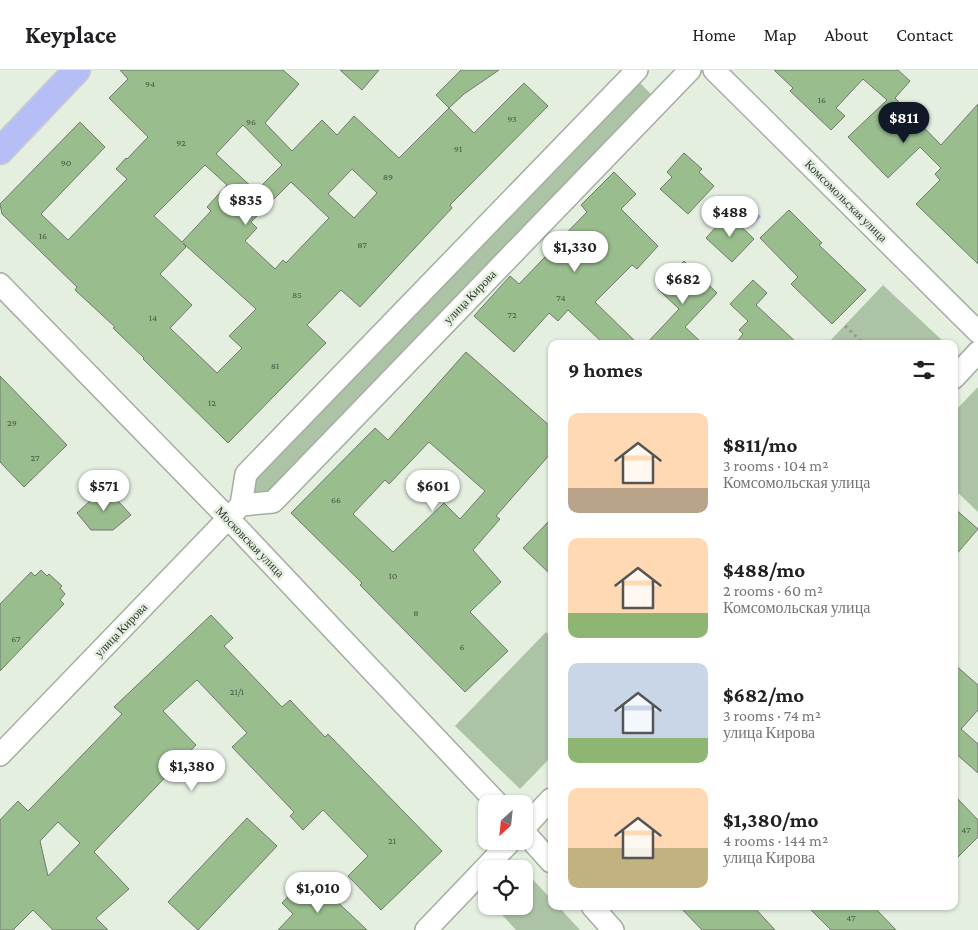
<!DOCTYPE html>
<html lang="en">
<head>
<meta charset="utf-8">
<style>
  body { margin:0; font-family:"Crimson Pro",serif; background:#f2f2f2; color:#202124; height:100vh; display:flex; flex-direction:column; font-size:19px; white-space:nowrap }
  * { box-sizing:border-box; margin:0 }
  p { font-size:16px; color:#757577 }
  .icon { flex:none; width:28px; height:28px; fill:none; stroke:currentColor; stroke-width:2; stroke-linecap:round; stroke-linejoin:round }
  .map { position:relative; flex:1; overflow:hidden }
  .panel { position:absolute; left:548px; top:270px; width:410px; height:570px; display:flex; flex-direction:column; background:#fff; border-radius:10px; box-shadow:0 1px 4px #0004 }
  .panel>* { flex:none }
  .needle { width:32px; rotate:207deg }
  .fabs { position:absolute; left:478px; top:725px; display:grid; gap:10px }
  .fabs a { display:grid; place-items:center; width:55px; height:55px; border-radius:10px; background:#fff; box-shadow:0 1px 4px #0004; font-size:25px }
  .price { position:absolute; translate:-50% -42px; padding:0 11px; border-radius:18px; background:#fff; color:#222; font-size:16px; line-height:32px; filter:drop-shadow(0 1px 2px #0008) }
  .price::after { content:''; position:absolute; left:50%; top:30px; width:15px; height:11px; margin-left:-8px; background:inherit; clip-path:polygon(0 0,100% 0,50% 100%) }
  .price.selected { background:#111827; color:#fff }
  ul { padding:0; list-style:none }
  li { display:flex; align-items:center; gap:15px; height:125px; padding:0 20px }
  li span { display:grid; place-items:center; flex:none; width:140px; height:100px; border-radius:10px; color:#555 }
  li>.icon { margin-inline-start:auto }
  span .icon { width:60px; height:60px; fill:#fffc; stroke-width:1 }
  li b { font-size:21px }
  h2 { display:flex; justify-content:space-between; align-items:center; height:60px; padding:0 20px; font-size:21px }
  header { display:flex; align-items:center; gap:30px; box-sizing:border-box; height:70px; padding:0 25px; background:#fff; border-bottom:1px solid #e0e0e0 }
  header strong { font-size:24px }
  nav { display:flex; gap:28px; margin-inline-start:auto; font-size:18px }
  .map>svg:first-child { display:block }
  .green { fill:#adc3a5 }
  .water { fill:#a0ace0 }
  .building { fill:#9abd8e; stroke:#6f796c; fill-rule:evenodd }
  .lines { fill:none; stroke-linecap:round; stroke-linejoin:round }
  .minor-casing { stroke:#a4aea0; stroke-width:24 }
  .major-casing { stroke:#cecfce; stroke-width:29 }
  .path { stroke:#939a90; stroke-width:3; stroke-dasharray:2.5 4; stroke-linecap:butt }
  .minor { stroke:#fff; stroke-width:21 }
  .major { stroke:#b5bff6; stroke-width:26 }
  .labels { text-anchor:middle; stroke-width:5; stroke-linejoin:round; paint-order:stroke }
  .number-label { font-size:10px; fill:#4c5848 }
  .street-label { font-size:12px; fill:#323631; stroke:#e4efe0 }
</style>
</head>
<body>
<header>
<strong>Keyplace</strong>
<nav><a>Home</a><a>Map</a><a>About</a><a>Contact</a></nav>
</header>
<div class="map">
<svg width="978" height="860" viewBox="0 0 978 860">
  <rect width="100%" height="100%" fill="#e4efe0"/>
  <path class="green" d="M632 5 659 32 273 432 241 435 246 404Z
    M883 215 946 274H827Z
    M978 317V442L954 419V342Z
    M546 562 551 567V687L520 719 455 656Z
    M525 801 551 829V836H558L580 860H516L494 836H524Z"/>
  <path class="water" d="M745 130 761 147 751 156 735 139Z"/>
  <path class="building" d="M120 0H283L299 14 265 53 292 81 322 50 337 65 354 46 399 88 449 38 474 63 524 13 548 36 450 135 452 138 360 237 341 220 307 255 326 273 228 373 143 289 144 288 113 258 115 257 75 220 77 217 2 144 0 134 80 52 105 77 41 144 68 170 127 109 116 99 126 88 127 89 148 67 109 28 128 9ZM243 55 282 95 256 121 216 84ZM205 95 227 115 207 137 211 141 182 172 154 146ZM352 99 377 123 354 148 328 124ZM291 112 329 148 286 193 283 190 275 199 245 171 257 158 251 152ZM183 173 256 239 229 266 242 278 217 303 170 258 192 235 160 204 186 177Z
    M340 0H379L362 20Z
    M461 0H499L464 24 449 38 436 25Z
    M774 0H898L910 11 895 28 941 75 978 34V194L916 134 940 110 935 104 941 98 920 77 888 108 848 67 887 30 863 9 836 38 845 46 831 60 790 21 793 18Z
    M684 83 702 99 699 102 714 116 688 144 660 119 672 107 667 102Z
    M614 102 636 124 621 139 658 176 637 199 632 195 595 232 638 274H604L568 240 558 251 549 243 514 282 474 246 510 206 519 214 547 185 546 184 587 142 581 135Z
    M789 140 822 173 819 175 866 220 832 254 791 214 798 207 760 168Z
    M728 144 754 169 732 192 706 168Z
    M684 191 717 223 685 257 703 274H646L679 239 658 219Z
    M753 210 767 223 756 235 798 274H735L743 264 739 260 748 251 730 234Z
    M466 282 551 357V383L496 446 500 449 473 480 501 512 470 542 508 581 465 622 360 515 362 513 291 443 375 358 388 370ZM429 372 485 421 460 449 444 433 393 482 353 444 385 410 389 414Z
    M0 306 67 375 24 417 0 392Z
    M105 417 131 445 113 460H91L77 443Z
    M954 438 978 459 954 487Z
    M551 449V505L523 478Z
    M41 500 47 506 49 504 62 516 60 518 65 524 60 530 64 534 0 601V534L31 502 35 506Z
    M211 545 233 568 224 576 282 637 290 630 325 667 328 664 442 781 381 840 348 806 368 786 323 740 303 760 290 746 294 742 232 677 247 663 197 610 163 641 196 675 94 782 129 819 96 848 108 860H53L33 840 13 860H0V750L18 731 28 741 122 644 114 637ZM58 752 80 773 48 806 40 771Z
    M954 594 978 615V640L961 659 978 674V703L954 682Z
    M954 725 978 750V767L954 791Z
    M247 748 277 776 198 860 168 832Z
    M316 819 326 828 329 824 367 860H278L293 844 282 833 294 820 305 830Z
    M679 836H753L775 860H702Z
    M807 836H873L896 860H831Z"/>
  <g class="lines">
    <defs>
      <path id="minor" d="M714 0 978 262
        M0 214 228 448 498 734
        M954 308 978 282
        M241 435 273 432 690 0
        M0 685 241 435 246 404 637 0
        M524 758 551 729
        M524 762 551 792
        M592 836 613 860
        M426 860 511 771"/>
      <path id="major" d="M0 81 77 0"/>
    </defs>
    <use href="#minor" class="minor-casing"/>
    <use href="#major" class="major-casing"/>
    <path class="path" d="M845 256 864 274
      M894 274 898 270"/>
    <use href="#minor" class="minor"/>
    <use href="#major" class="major"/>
  </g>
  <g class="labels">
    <g class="number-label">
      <text x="150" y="17">94</text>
      <text x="822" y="33">16</text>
      <text x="512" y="52">93</text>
      <text x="251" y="55">96</text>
      <text x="181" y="76">92</text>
      <text x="458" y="82">91</text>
      <text x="66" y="96">90</text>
      <text x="388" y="110">89</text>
      <text x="43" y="169">16</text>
      <text x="362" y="178">87</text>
      <text x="297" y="228">85</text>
      <text x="561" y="231">74</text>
      <text x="512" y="248">72</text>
      <text x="153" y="251">14</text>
      <text x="275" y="299">81</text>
      <text x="212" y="336">12</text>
      <text x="12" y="356">29</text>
      <text x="35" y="391">27</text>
      <text x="336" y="433">66</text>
      <text x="393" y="509">10</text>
      <text x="416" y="546">8</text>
      <text x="16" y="572">67</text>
      <text x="462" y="580">6</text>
      <text x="237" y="625">21/1</text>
      <text x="966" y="763">47</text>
      <text x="392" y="774">21</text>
      <text x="851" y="851">47</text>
    </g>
    <g class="street-label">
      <text transform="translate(846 131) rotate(45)" y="4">Комсомольская улица</text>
      <text transform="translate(470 227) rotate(-46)" y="4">улица Кирова</text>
      <text transform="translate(250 472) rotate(46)" y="4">Московская улица</text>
      <text transform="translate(121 560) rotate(-46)" y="4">улица Кирова</text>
    </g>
  </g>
</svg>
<div class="fabs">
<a><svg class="needle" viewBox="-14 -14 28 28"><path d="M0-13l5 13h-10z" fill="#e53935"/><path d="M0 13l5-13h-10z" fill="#757577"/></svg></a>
<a><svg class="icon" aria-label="locate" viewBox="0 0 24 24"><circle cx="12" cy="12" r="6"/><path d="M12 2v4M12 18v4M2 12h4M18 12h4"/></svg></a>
</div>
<b class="price selected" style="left:904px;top:74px">$811</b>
<b class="price" style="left:246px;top:156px">$835</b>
<b class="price" style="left:730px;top:168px">$488</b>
<b class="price" style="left:575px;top:203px">$1,330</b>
<b class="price" style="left:683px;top:235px">$682</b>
<b class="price" style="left:104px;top:442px">$571</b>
<b class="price" style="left:433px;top:442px">$601</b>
<b class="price" style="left:192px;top:722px">$1,380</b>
<b class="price" style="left:318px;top:844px">$1,010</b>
<section class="panel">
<h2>9 homes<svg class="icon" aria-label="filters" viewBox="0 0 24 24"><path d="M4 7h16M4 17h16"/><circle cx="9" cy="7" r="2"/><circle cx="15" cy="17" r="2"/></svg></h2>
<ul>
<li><span style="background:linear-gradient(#ffd9b3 75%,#b9a48a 0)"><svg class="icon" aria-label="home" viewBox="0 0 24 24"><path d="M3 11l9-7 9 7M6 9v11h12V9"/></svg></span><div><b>$811/mo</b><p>3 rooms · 104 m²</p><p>Комсомольская улица</p></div></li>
<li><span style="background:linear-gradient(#ffd9b3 75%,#8fb573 0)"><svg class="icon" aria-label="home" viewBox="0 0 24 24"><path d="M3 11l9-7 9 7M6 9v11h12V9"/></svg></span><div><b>$488/mo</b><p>2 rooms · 60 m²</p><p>Комсомольская улица</p></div></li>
<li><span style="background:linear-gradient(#c9d6e8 75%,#8fb573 0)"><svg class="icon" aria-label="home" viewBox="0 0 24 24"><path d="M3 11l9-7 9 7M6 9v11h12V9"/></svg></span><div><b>$682/mo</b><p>3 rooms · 74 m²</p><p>улица Кирова</p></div></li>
<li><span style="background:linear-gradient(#ffd9b3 60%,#c2b280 0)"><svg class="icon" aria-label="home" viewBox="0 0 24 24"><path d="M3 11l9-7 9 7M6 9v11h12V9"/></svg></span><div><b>$1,380/mo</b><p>4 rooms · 144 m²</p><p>улица Кирова</p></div></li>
</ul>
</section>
</div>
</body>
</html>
